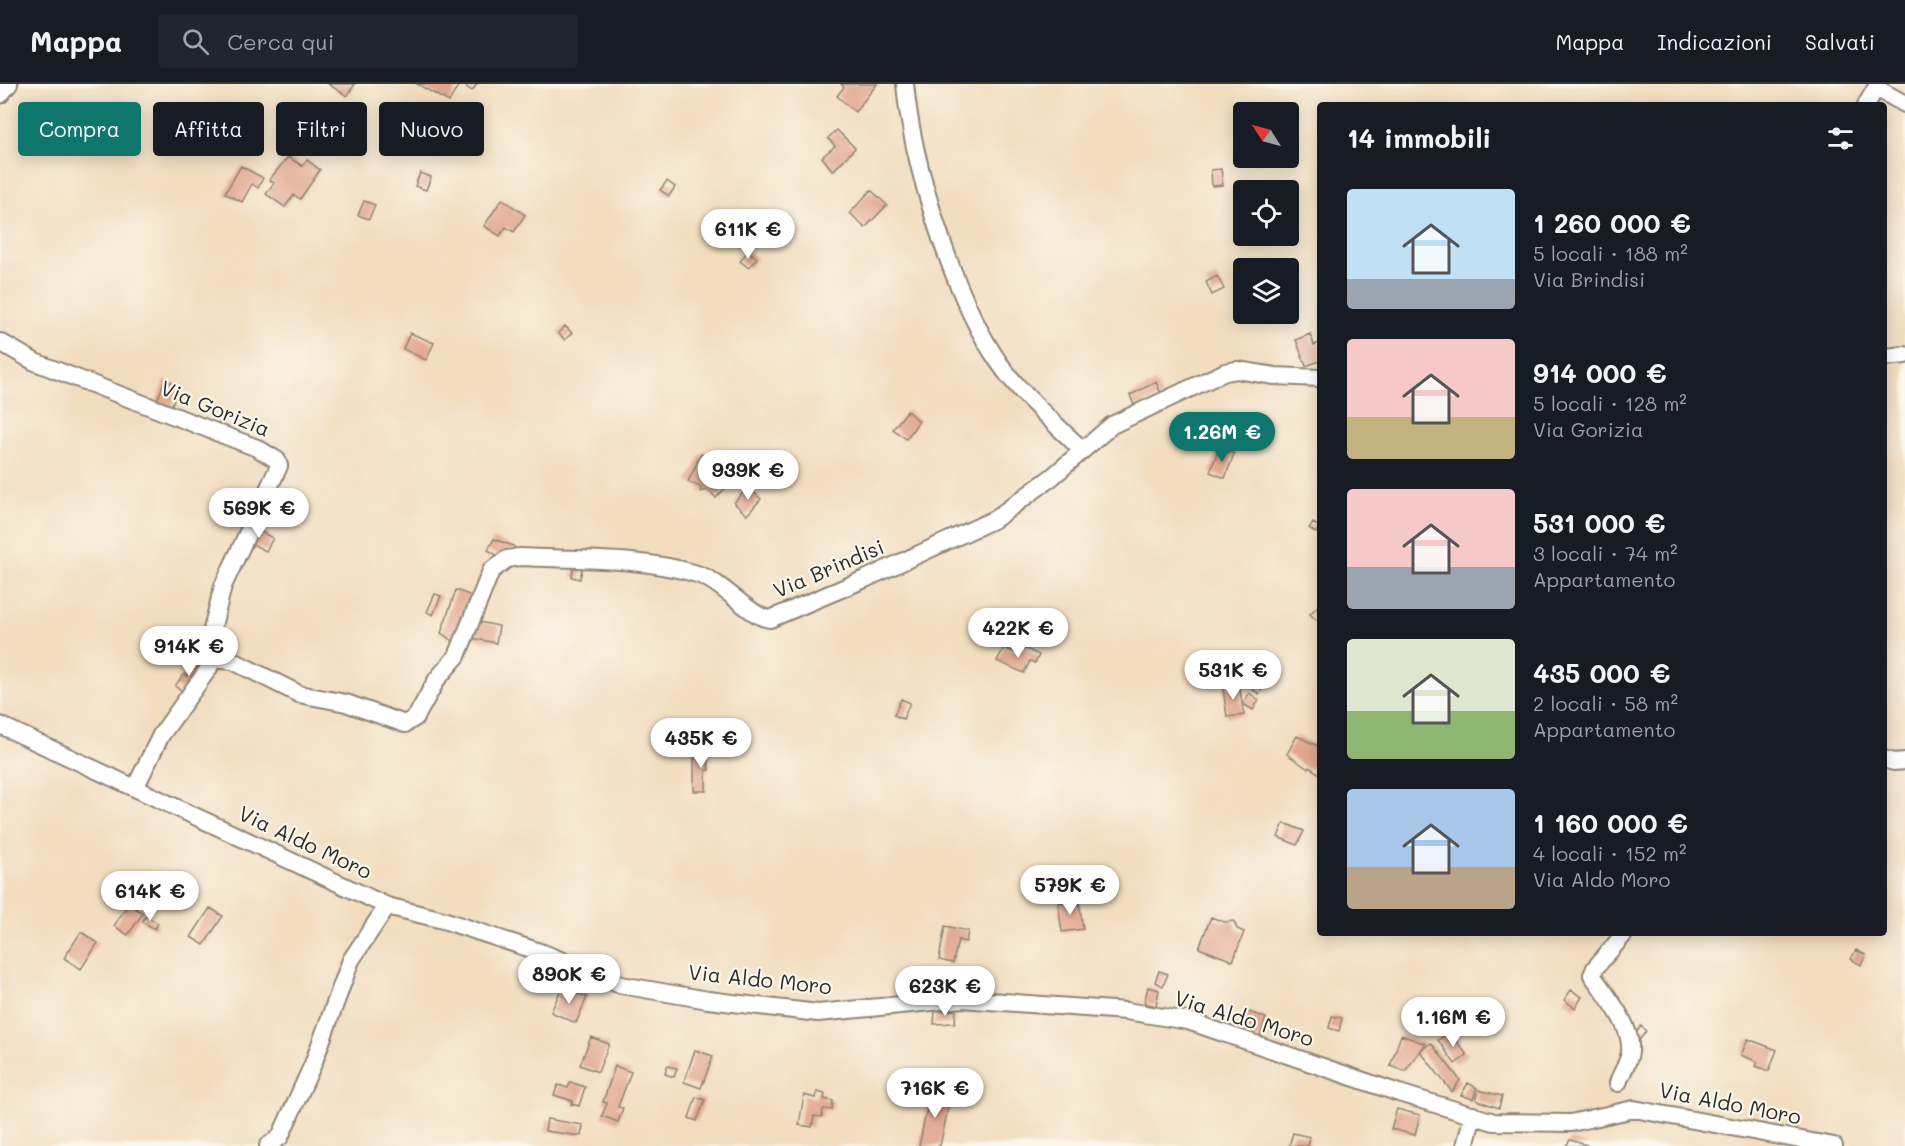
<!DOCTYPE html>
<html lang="it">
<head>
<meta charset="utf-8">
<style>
  body { margin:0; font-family:Mali,sans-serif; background:#20242c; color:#f1f3f6; height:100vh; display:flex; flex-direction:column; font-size:22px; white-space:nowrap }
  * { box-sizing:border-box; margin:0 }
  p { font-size:20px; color:#9ea1a6 }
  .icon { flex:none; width:33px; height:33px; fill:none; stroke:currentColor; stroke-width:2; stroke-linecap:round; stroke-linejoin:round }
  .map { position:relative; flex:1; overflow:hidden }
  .panel { position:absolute; left:1317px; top:18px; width:570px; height:834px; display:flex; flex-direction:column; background:#171b24; border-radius:6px; box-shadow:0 3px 15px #0003 }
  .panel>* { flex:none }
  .hud { position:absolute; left:18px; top:18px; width:570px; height:54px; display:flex; gap:12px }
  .needle { width:39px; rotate:306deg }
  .tools { position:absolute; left:1233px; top:18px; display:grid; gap:12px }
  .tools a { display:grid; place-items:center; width:66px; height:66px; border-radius:6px; background:#171b24; box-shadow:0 3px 15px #0003; font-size:30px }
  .price { position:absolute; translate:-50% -51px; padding:0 14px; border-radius:21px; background:#fff; color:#222; font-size:20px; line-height:39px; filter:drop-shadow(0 2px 3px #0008) }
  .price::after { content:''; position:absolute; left:50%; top:36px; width:18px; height:14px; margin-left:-9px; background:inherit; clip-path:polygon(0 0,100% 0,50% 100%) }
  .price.on { background:#0f766e; color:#fff }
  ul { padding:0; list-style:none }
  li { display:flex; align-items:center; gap:18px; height:150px; padding:0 30px }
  li span { display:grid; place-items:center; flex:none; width:168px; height:120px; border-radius:6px; color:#555 }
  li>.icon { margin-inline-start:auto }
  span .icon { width:72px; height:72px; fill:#fffc; stroke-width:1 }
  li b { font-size:26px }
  h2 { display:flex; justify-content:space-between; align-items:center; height:72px; padding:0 30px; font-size:26px }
  .tag { padding:0 21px; border-radius:6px; background:#171b24; box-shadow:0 3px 15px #0003; font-size:21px; line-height:54px }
  .tag.on { background:#0f766e; color:#fff }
  header { display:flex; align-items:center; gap:36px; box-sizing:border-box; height:84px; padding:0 30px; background:#171b24; border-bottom:2px solid #363941 }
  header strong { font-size:28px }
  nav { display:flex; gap:33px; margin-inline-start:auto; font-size:21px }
  .search { width:420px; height:54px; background:#20242c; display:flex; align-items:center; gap:15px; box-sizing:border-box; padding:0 21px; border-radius:6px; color:#9ea1a6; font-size:22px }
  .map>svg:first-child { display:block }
  .building { fill:#e2a68e }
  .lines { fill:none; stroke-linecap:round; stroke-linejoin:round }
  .minor-casing { stroke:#8e8475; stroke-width:20 }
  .minor { stroke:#fff; stroke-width:16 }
  .labels { text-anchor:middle; stroke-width:4.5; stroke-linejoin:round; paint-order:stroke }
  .street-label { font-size:21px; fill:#2b2b2b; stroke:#fbf7ec }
</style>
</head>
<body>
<header>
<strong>Mappa</strong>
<div class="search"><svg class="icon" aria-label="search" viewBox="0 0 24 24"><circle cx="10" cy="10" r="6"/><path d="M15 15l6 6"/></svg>Cerca qui</div>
<nav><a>Mappa</a><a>Indicazioni</a><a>Salvati</a></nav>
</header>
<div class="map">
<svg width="1905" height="1062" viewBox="0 0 1905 1062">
  <rect width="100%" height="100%" fill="#fbf7ec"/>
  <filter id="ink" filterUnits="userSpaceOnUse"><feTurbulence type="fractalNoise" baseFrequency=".0167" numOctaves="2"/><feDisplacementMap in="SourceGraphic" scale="12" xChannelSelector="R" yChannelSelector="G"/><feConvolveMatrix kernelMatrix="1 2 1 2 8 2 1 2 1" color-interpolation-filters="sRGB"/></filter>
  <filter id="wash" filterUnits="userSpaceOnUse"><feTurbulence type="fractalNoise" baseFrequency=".008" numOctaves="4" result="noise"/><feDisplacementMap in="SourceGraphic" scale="24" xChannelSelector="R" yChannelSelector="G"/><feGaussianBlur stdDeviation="1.35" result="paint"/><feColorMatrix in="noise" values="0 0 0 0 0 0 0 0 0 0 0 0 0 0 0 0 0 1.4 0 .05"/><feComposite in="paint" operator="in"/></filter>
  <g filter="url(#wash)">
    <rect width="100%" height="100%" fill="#f2ddbf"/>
    <g id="blocks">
      <path class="building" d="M328 0H355L347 12Z
        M417 0H459L449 18Z
        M467 0H477L472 7 466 3Z
        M841 0H877L855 28 837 12 844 3Z
        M398 40 417 52 409 66 389 54Z
        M837 46 855 64 833 87 822 73 835 62 828 54Z
        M288 73 302 82 307 76 320 86 300 115 294 111 285 123 266 110 274 99 269 96Z
        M241 82 263 94 258 104 252 100 242 118 225 109Z
        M1221 85 1223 101 1212 102 1211 86Z
        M420 89 431 93 426 106 415 102Z
        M667 97 675 103 669 112 660 106Z
        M871 106 887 121 865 144 850 129Z
        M502 115 525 131 514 148 506 143 500 152 484 142Z
        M364 117 375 121 369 135 358 131Z
        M748 167 757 174 749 184 740 177Z
        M1217 192 1224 205 1212 211 1206 198Z
        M565 242 572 249 565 256 558 249Z
        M410 249 434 259 426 276 403 265Z
        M1310 250 1314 261 1320 259V277L1306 282 1296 256Z
        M165 296 180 302 170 325 156 319Z
        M1156 298 1162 312 1139 323 1134 321 1130 311Z
        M907 327 919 337 906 355 893 345Z
        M1219 364 1234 370 1225 394 1210 388Z
        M701 370 725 379 719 393 731 398 716 414 708 406 700 408 701 403 688 398Z
        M748 403 761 415 747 431 734 419Z
        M1313 439 1320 443 1316 449 1309 444Z
        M253 444 273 454 266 467 246 457Z
        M494 455 513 462 516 465 498 472 488 466Z
        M574 478 583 480 580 495 572 493Z
        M456 506 474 513 456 559 441 549Z
        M435 510 441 512 433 531 427 528Z
        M1320 520V533L1316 536 1310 530Z
        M474 537 499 542 496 559 471 554Z
        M1004 564 1020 571 1024 564 1039 571 1035 579 1030 577 1024 589 997 577Z
        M193 576 203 578 187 610 175 602 184 590 187 592Z
        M1263 589 1270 594 1259 610 1247 601 1253 593 1258 596Z
        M1239 601 1244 631 1227 633 1223 604Z
        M1249 609 1259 616 1253 626 1243 620Z
        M901 615 910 619 903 635 894 631Z
        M1297 652 1320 663V690L1309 683 1308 685 1287 670Z
        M694 665H707L709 686H706V707H694Z
        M1284 739 1304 747 1297 761 1278 753Z
        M1079 816 1083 845 1062 848 1058 819Z
        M128 820 143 829 128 851 114 842Z
        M210 824 223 832 204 861 191 853Z
        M145 832 158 839 155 845 142 838Z
        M1211 833 1224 838 1234 837 1237 845 1244 848 1233 877 1199 864Z
        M945 842 968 847 966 858 958 856 953 879 939 876Z
        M81 848 98 859 81 885 64 874Z
        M1856 866 1866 871 1861 881 1851 875Z
        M1159 887 1168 890 1163 902 1155 898Z
        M930 889 938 891 934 907 925 904Z
        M562 903 587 913 576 939 551 928Z
        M1148 903 1159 906 1156 922 1144 919Z
        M1571 906 1582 913 1575 924 1564 916Z
        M956 926 955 939 934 940 935 927Z
        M1246 927 1266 934 1259 955 1238 948Z
        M1332 932 1342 934 1339 947 1329 944Z
        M1641 942 1646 947 1638 958 1632 954Z
        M1450 948 1467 971 1455 980 1438 956Z
        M1401 951 1426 960 1420 967 1431 959 1460 996 1452 1008 1420 967 1405 987 1390 982Z
        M591 953 609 960 598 988 580 981Z
        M1748 955 1777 966 1769 987 1756 982 1758 978 1741 971Z
        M695 966 713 972 701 1004 684 998Z
        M615 982 631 988 618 1023 623 1024 618 1038 602 1032 607 1019 603 1018Z
        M667 982 677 984 674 993 665 990Z
        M570 998 585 1003 579 1022 571 1020 573 1017 554 1011 558 1001 568 1004Z
        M1468 999 1477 1004 1473 1015 1461 1011Z
        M931 1006 951 1010 940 1062H919Z
        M1479 1006 1502 1012 1499 1024 1476 1016Z
        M817 1008 825 1010 824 1015 833 1017 832 1026 823 1025 822 1033 814 1032 812 1043 799 1041 804 1011 815 1014Z
        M696 1013 705 1016 697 1037 689 1034Z
        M1397 1025 1420 1031 1415 1051 1391 1045Z
        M547 1035 583 1041 581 1052 545 1047Z
        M1293 1049 1310 1053 1308 1062H1289Z
        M1570 1056 1587 1061V1062H1566Z"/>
    </g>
  </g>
  <g filter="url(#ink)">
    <use href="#blocks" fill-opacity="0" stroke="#8e8475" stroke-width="1.5"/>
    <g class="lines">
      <defs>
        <path id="minor" d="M905 0C912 79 954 215 1000 280 1022 312 1055 339 1082 366
          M1878 0 1876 4 1905 20
          M0 11 9 0
          M1866 21 1876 4
          M0 258 35 278 257 364 277 376 279 382 223 502 209 558 211 575 209 584 161 651 135 704
          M1884 273 1905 271
          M211 575 233 577 299 610 346 619 405 640 416 633 437 595 457 572 491 487 507 475 519 473C577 476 640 473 697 490 722 497 751 534 770 535L865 495 995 435 1052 393 1112 341 1225 288 1237 286 1275 292 1320 294
          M0 641 387 822 443 836 543 869 621 901 708 916 818 929 962 915 1126 927 1188 937 1399 1009 1494 1038 1571 1039 1634 1025 1834 1062
          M1884 675 1894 678 1905 677
          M1618 999C1621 989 1629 978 1630 968 1633 942 1606 911 1592 891L1595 884 1625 849
          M268 1062 280 1053 313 980 351 876 387 822
          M1465 1062 1473 1031"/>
      </defs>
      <use href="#minor" class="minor-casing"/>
      <use href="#minor" class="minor"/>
    </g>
  </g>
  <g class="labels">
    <g class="street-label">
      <text transform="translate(215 325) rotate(22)" y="7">Via Gorizia</text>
      <text transform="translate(829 485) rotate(-23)" y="7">Via Brindisi</text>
      <text transform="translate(305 759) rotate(25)" y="7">Via Aldo Moro</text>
      <text transform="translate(760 896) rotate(6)" y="7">Via Aldo Moro</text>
      <text transform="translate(1244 935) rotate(17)" y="7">Via Aldo Moro</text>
      <text transform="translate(1730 1020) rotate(11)" y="7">Via Aldo Moro</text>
    </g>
  </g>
</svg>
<div class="tools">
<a><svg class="needle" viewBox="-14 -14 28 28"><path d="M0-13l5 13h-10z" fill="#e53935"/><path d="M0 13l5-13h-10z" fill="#9ea1a6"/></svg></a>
<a><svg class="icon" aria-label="locate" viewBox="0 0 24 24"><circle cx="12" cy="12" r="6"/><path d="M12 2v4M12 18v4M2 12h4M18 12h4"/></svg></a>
<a><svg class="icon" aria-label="layers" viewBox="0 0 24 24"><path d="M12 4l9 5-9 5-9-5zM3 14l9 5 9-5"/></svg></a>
</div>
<b class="price" style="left:748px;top:176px">611K €</b>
<b class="price on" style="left:1222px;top:379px">1.26M €</b>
<b class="price" style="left:748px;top:417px">939K €</b>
<b class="price" style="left:259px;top:455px">569K €</b>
<b class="price" style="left:1018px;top:575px">422K €</b>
<b class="price" style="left:189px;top:593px">914K €</b>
<b class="price" style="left:1233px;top:617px">531K €</b>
<b class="price" style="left:701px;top:685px">435K €</b>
<b class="price" style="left:1070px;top:832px">579K €</b>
<b class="price" style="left:150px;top:838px">614K €</b>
<b class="price" style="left:569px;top:921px">890K €</b>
<b class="price" style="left:945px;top:933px">623K €</b>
<b class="price" style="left:1453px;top:964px">1.16M €</b>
<b class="price" style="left:935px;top:1035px">716K €</b>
<div class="hud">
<a class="tag on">Compra</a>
<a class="tag">Affitta</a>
<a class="tag">Filtri</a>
<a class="tag">Nuovo</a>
</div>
<section class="panel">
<h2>14 immobili<svg class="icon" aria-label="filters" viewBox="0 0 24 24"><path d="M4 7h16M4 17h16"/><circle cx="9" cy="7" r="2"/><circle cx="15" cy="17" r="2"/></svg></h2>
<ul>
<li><span style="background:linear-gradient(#bfe0f5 75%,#9aa5b1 0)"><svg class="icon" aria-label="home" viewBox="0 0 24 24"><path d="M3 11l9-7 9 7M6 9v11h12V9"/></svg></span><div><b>1 260 000 €</b><p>5 locali · 188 m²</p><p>Via Brindisi</p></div></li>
<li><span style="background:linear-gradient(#f6c9c9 65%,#c2b280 0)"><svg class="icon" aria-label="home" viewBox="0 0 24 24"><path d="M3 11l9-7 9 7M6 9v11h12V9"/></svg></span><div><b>914 000 €</b><p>5 locali · 128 m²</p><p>Via Gorizia</p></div></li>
<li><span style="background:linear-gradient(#f6c9c9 65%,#9aa5b1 0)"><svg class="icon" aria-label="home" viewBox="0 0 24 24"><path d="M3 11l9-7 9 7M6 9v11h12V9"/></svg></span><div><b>531 000 €</b><p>3 locali · 74 m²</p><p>Appartamento</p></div></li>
<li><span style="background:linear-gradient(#dfe7d0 60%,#8fb573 0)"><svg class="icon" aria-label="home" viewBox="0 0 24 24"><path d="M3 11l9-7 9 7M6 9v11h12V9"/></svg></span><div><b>435 000 €</b><p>2 locali · 58 m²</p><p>Appartamento</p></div></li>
<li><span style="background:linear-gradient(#a9c7e8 65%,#b9a48a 0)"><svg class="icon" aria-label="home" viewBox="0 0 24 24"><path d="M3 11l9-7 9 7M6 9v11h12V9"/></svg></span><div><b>1 160 000 €</b><p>4 locali · 152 m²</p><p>Via Aldo Moro</p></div></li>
</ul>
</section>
</div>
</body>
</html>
